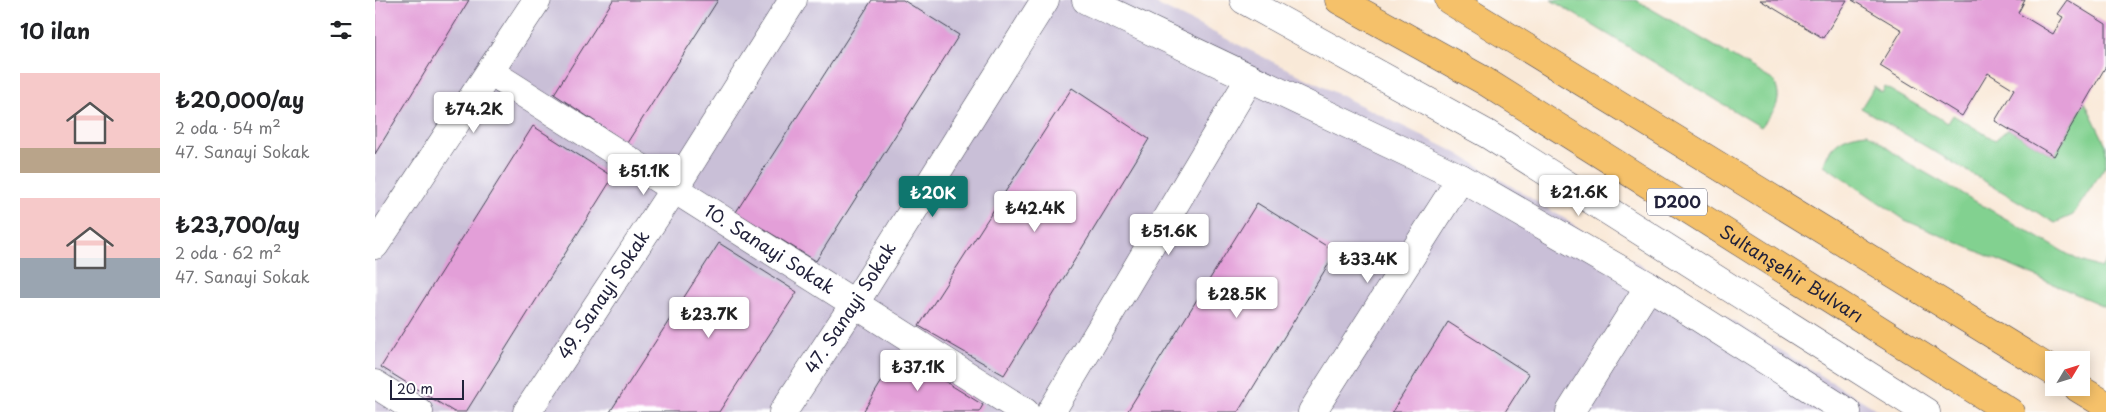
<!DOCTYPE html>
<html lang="tr">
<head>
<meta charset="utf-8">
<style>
  body { margin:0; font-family:"Playpen Sans",sans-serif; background:#f2f2f2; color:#202124; height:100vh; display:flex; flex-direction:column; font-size:19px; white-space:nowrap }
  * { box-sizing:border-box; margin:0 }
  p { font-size:16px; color:#757577 }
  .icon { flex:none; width:28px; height:28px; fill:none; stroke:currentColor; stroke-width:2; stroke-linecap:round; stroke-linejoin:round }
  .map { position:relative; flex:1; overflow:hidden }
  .sheet { display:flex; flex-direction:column; background:#fff; width:375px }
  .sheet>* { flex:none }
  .needle { width:32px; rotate:52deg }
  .fabs { position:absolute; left:1670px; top:351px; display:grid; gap:10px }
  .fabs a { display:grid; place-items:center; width:45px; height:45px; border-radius:0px; background:#fff; box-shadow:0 2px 12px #0003; font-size:25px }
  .scale { position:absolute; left:15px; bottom:12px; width:74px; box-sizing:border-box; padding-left:5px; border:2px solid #22223b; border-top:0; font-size:14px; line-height:18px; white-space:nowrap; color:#22223b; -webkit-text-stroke:4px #fff; paint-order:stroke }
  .price { position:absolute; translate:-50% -42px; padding:0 11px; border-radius:5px; background:#fff; color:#222; font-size:16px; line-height:32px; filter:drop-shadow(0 1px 2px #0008) }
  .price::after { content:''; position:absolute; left:50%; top:30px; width:15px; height:11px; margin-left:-8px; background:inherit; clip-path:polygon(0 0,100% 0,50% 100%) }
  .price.current { background:#0f766e; color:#fff }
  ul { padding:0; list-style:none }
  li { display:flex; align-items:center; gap:15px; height:125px; padding:0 20px }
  li span { display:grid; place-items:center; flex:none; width:140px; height:100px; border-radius:0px; color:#555 }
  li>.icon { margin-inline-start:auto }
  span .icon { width:60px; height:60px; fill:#fffc; stroke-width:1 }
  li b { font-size:21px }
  h2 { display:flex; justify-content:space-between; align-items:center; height:60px; padding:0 20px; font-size:21px }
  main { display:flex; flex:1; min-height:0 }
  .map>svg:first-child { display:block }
  .industrial { fill:#c9bfd7 }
  .green { fill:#82d190; stroke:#527a66 }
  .building { fill:#e39fd8 }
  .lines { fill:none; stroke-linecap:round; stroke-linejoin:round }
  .minor-casing { stroke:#424053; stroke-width:29 }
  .highway-casing { stroke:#424053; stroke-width:29 }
  .minor { stroke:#fff; stroke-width:28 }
  .highway { stroke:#f5c16b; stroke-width:28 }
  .labels { text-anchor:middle; stroke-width:4.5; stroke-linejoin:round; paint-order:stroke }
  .shield { fill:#fff; stroke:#646476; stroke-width:1 }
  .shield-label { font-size:16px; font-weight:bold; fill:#22223b }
  .street-label { font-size:18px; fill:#22223b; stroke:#fff }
</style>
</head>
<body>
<main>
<section class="sheet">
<h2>10 ilan<svg class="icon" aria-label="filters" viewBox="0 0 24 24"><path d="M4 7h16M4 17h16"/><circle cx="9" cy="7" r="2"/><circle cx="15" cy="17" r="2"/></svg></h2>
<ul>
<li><span style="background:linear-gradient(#f6c9c9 75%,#b9a48a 0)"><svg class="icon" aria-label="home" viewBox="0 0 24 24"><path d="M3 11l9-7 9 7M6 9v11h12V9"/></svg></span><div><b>₺20,000/ay</b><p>2 oda · 54 m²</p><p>47. Sanayi Sokak</p></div></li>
<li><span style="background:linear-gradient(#f6c9c9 60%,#9aa5b1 0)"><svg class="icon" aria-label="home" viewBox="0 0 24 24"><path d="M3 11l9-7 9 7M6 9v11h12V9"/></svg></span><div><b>₺23,700/ay</b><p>2 oda · 62 m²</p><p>47. Sanayi Sokak</p></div></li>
</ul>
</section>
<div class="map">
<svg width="1731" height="412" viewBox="0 0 1731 412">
  <rect width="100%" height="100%" fill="#fff"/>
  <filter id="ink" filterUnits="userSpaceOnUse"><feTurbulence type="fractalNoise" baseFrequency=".02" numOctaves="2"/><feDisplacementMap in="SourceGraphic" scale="10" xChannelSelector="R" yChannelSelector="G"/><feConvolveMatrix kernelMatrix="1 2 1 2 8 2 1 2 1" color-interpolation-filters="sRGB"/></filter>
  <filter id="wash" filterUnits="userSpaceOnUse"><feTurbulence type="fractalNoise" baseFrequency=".0096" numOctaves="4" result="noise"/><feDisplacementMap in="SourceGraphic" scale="20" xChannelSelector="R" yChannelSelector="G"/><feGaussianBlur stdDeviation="1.12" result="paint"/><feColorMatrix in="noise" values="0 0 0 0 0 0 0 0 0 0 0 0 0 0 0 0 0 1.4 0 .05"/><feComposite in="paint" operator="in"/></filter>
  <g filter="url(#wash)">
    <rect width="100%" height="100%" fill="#f9e9d8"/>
    <path class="industrial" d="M0 0H773L1082 153 1506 412H0Z"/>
    <path class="green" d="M1176 0H1261L1399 81C1409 103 1399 110 1386 127Z
      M1499 87 1507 93 1510 87 1573 123 1578 115 1620 140 1633 129 1679 156 1710 102 1731 145V165L1698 215 1680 223 1486 108Z
      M1492 133 1530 161 1703 260 1726 268 1731 260V307L1530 220 1449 165C1455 142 1470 135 1492 133Z"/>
    <g id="blocks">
      <path class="building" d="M0 0H94L0 154Z
        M238 0H343L252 143 179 94Z
        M497 0H528L584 35 441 261 361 212Z
        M1385 0H1472L1448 38Z
        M1477 0H1650L1643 13 1678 34 1688 17 1682 14 1692 0 1731 24V66L1679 156 1620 121 1639 89 1613 73 1587 116 1505 66 1527 30Z
        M697 88 774 139 629 375 544 326Z
        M158 126 238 177 91 412H79L6 367Z
        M882 203 961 252 863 412H752Z
        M344 243 422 292 344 412H235Z
        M1073 322 1154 374 1130 412H1017Z
        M524 353 608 405 604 412H488Z"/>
    </g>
  </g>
  <g filter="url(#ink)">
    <use href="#blocks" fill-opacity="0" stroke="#424053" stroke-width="1"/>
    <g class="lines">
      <defs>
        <g id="minor">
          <path d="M711 0 1086 178 1274 286 1472 412"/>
          <path d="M869 0 1112 134 1551 412"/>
          <path id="s1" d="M115 72 650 412"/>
          <path d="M0 245 162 0"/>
          <path d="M0 384 44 412"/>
          <path id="s2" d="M152 412 299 189 418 0"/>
          <path id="s3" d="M408 412 480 303 670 0"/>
          <path d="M676 412 875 78"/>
          <path d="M937 412 1086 178"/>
          <path d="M1195 412 1274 286"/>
        </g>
        <g id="highway">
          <path id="s4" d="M964 0 1108 80 1635 412"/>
          <path d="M1074 0 1679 372"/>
          <path d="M1703 388 1731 405"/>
        </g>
      </defs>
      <use href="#minor" class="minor-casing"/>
      <use href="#highway" class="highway-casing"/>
      <use href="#minor" class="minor"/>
      <use href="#highway" class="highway"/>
    </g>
  </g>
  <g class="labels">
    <rect class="shield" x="1272" y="188.5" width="60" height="27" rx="4"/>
    <g class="shield-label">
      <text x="1302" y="208">D200</text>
    </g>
    <g class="street-label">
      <text dy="6" stroke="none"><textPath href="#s1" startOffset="331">10. Sanayi Sokak</textPath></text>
      <text dy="6" stroke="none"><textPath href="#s4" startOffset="529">Sultanşehir Bulvarı</textPath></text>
      <text dy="6" stroke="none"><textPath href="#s2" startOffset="140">49. Sanayi Sokak</textPath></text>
      <text dy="6" stroke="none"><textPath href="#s3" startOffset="124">47. Sanayi Sokak</textPath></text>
    </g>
  </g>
</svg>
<div class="fabs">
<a><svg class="needle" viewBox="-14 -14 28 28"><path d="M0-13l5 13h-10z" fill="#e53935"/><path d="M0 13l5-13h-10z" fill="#757577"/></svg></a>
</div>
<div class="scale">20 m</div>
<b class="price" style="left:99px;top:134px">₺74.2K</b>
<b class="price" style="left:269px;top:196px">₺51.1K</b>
<b class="price" style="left:1204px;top:217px">₺21.6K</b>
<b class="price current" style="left:558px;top:218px">₺20K</b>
<b class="price" style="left:660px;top:233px">₺42.4K</b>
<b class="price" style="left:794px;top:256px">₺51.6K</b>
<b class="price" style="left:993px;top:284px">₺33.4K</b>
<b class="price" style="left:862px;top:319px">₺28.5K</b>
<b class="price" style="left:334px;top:339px">₺23.7K</b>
<b class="price" style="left:543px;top:392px">₺37.1K</b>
</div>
</main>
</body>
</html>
